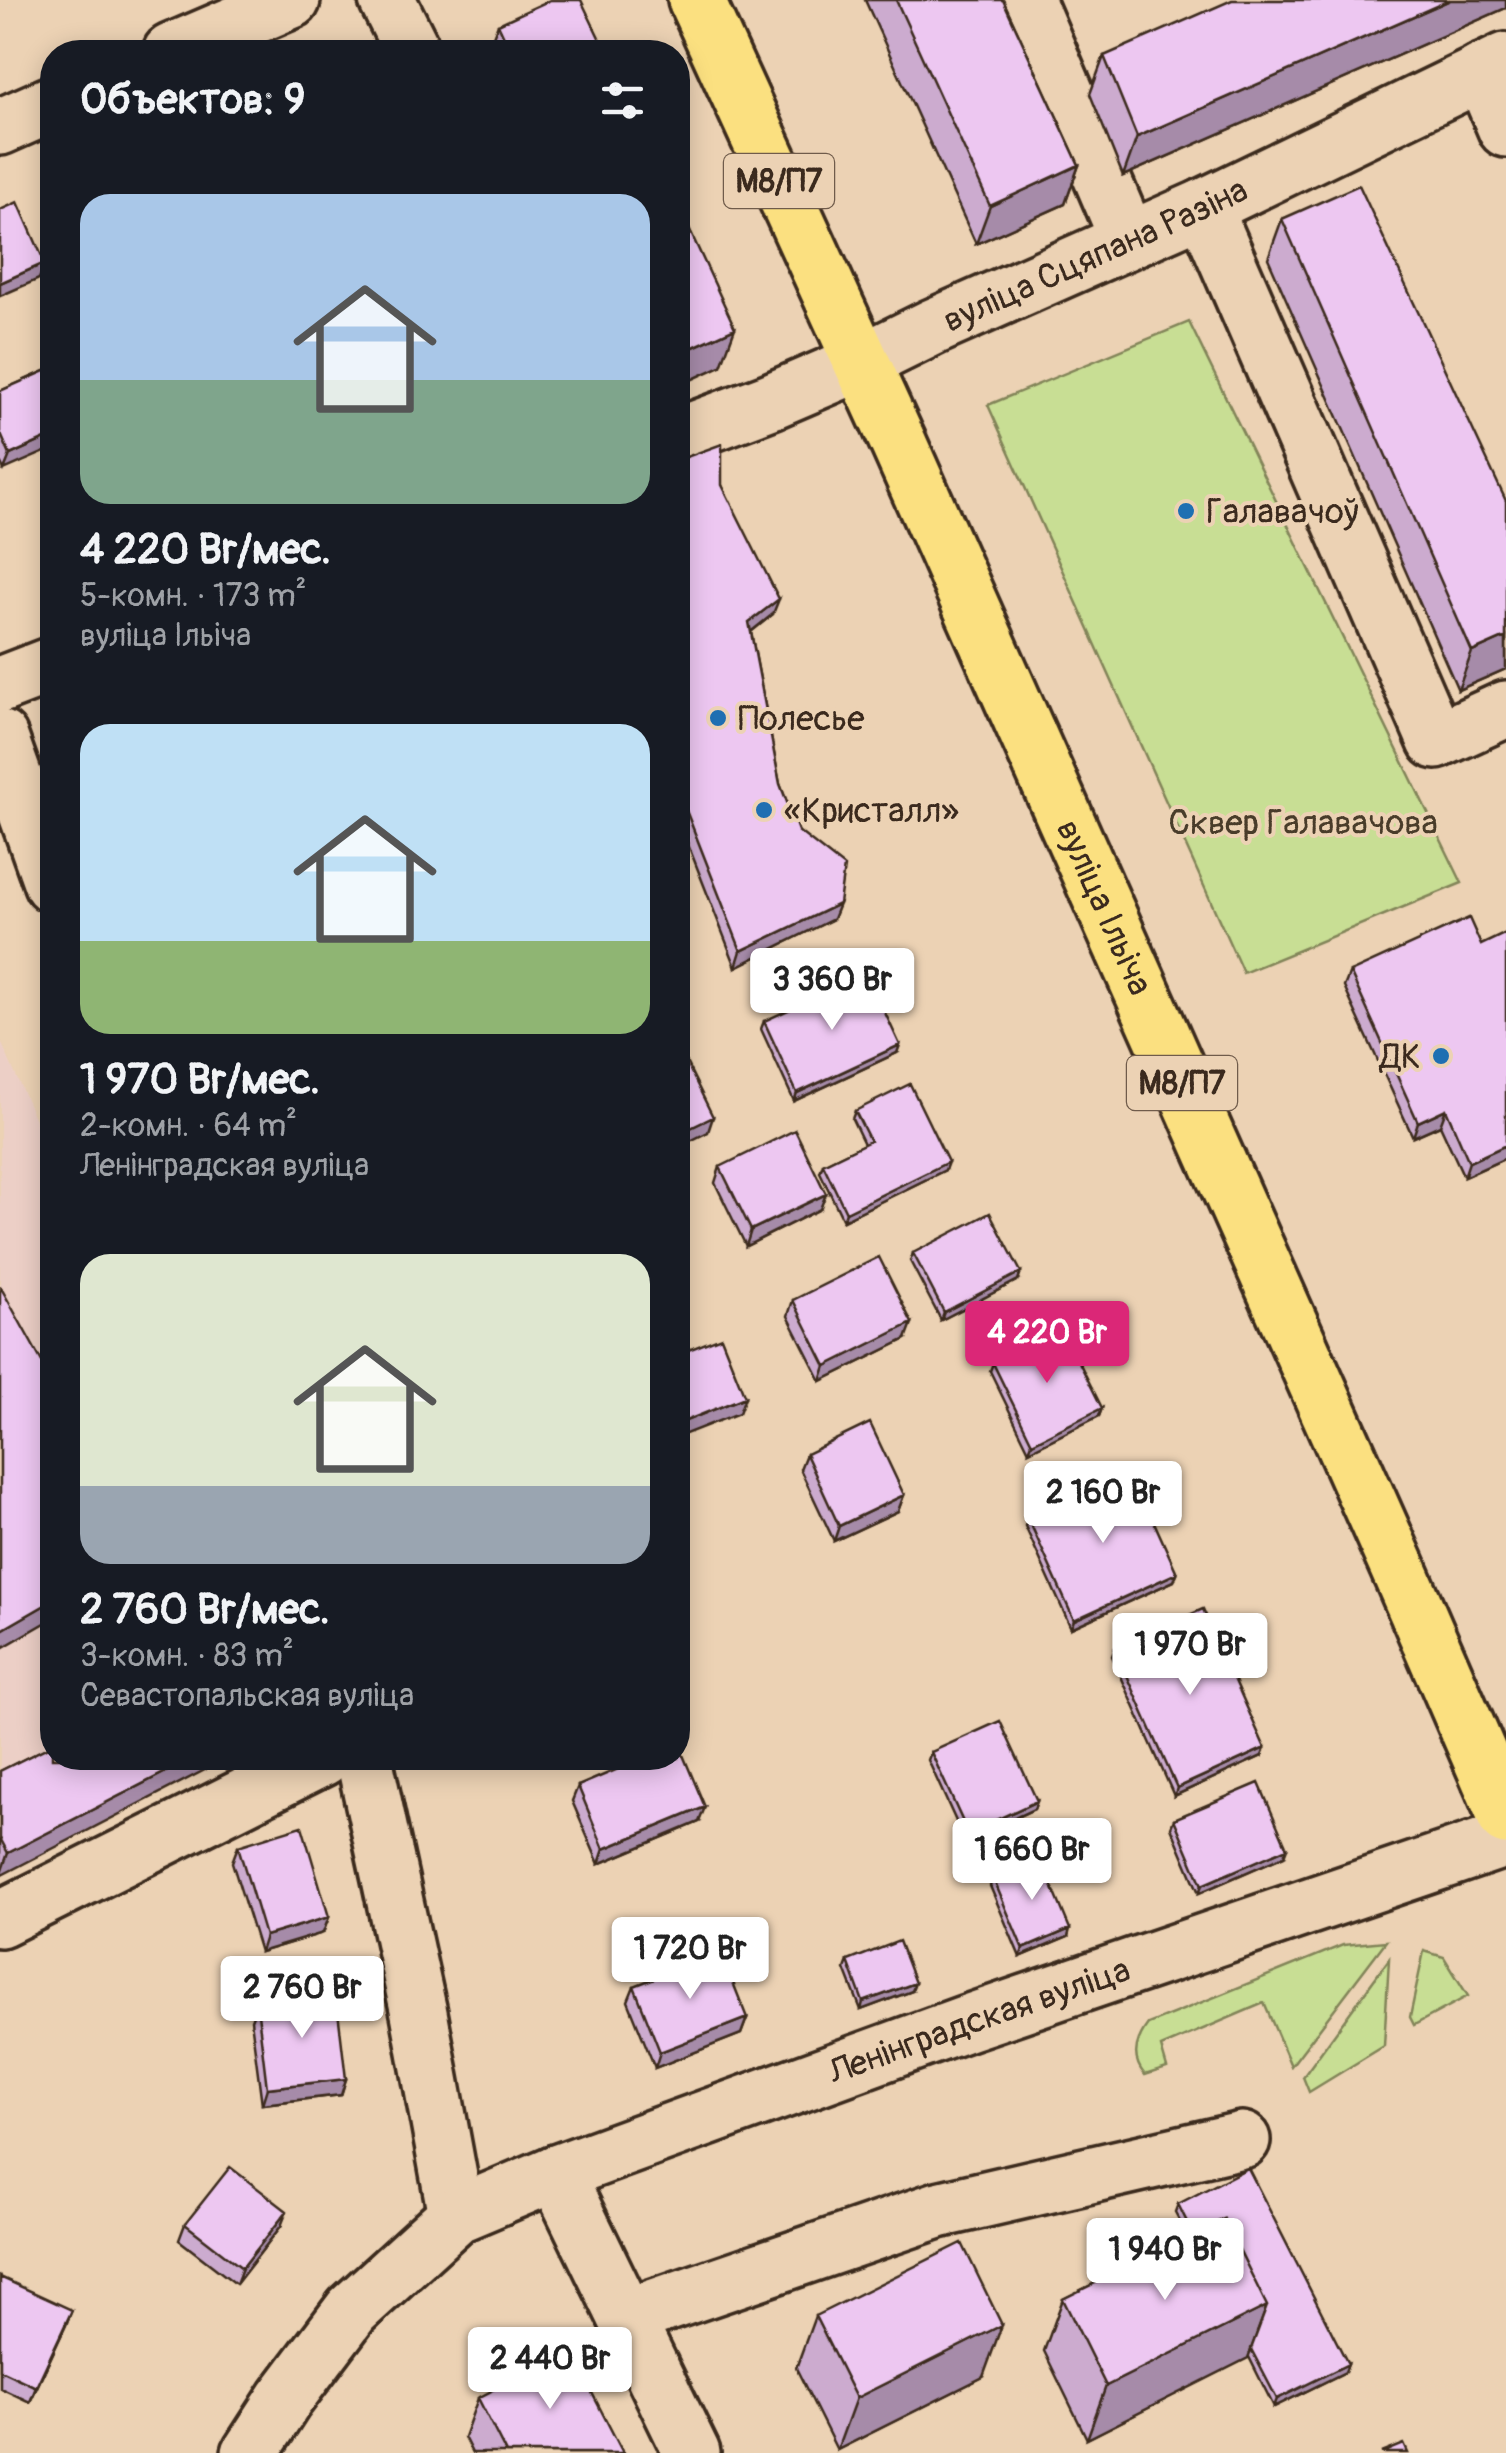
<!DOCTYPE html>
<html lang="ru">
<head>
<meta charset="utf-8">
<style>
  body { margin:0; font-family:Pangolin,sans-serif; background:#242831; color:#f1f3f6; height:100vh; display:flex; flex-direction:column; font-size:38px; white-space:nowrap }
  * { box-sizing:border-box; margin:0 }
  p { font-size:32px; color:#9ea1a6 }
  .icon { flex:none; width:55px; height:55px; fill:none; stroke:currentColor; stroke-width:2; stroke-linecap:round; stroke-linejoin:round }
  .map { position:relative; flex:1; overflow:hidden }
  .drawer { position:absolute; left:40px; top:40px; width:650px; height:1730px; display:flex; flex-direction:column; background:#171b24; border-radius:40px; box-shadow:0 5px 25px #0003 }
  .drawer>* { flex:none }
  .price { position:absolute; translate:-50% -85px; padding:0 22px; border-radius:10px; background:#fff; color:#222; font-size:32px; line-height:65px; filter:drop-shadow(0 2px 5px #0008) }
  .price::after { content:''; position:absolute; left:50%; top:60px; width:30px; height:22px; margin-left:-15px; background:inherit; clip-path:polygon(0 0,100% 0,50% 100%) }
  .price.active { background:#db2777; color:#fff }
  ul { padding:0; list-style:none }
  li { display:grid; align-content:center; gap:20px; height:530px; padding:0 40px }
  li span { display:grid; place-items:center; height:310px; border-radius:30px; color:#555 }
  li>.icon { margin-inline-start:auto }
  span .icon { width:180px; height:180px; fill:#fffc; stroke-width:1 }
  li b { font-size:42px }
  h2 { display:flex; justify-content:space-between; align-items:center; height:120px; padding:0 40px; font-size:42px }
  .map>svg:first-child { display:block }
  .built { fill:#eccfc6 }
  .green { fill:#c8de94; stroke:#828459; stroke-width:2.5 }
  .lines { fill:none; stroke-linecap:round; stroke-linejoin:round }
  .minor-casing { stroke:#3b2a1e; stroke-width:62 }
  .major-casing { stroke:#3b2a1e; stroke-width:62 }
  .minor { stroke:#ecd2b4; stroke-width:55 }
  .major { stroke:#fbe080; stroke-width:55 }
  .wall { fill:#ccabcf; stroke:#3b2a1e; stroke-width:2.5 }
  .shaded-wall { fill:#a68ba9; stroke:#3b2a1e; stroke-width:2.5 }
  .building { fill:#edc7f1; stroke:#3b2a1e; stroke-width:2.5 }
  .poi-dot { fill:#1f6fb2; stroke:#ecd2b4; stroke-width:4 }
  .labels { text-anchor:middle; stroke-width:8; stroke-linejoin:round; paint-order:stroke }
  .shield { fill:#ecd2b4; stroke:#705c4b; stroke-width:2.5 }
  .shield-label { font-size:32px; font-weight:bold; fill:#3b2a1e }
  .street-label { font-size:35px; fill:#3b2a1e; stroke:#ecd2b4 }
  .poi-label { font-size:35px; fill:#3b2a1e; stroke:#ecd2b4; text-anchor:start }
  .park-label { font-size:35px; fill:#493c2a; stroke:#ecd2b4 }
</style>
</head>
<body>
<div class="map">
<svg width="1506" height="2453" viewBox="0 0 1506 2453">
  <rect width="100%" height="100%" fill="#ecd2b4"/>
  <filter id="ink" filterUnits="userSpaceOnUse"><feTurbulence type="fractalNoise" baseFrequency=".01" numOctaves="2"/><feDisplacementMap in="SourceGraphic" scale="20" xChannelSelector="R" yChannelSelector="G"/><feConvolveMatrix kernelMatrix="1 2 1 2 8 2 1 2 1" color-interpolation-filters="sRGB"/></filter>
  <g filter="url(#ink)">
    <path class="built" d="M0 1039 52 1159V1758H228L0 1876Z"/>
    <path class="green" d="M1189 322 1462 883 1243 973 988 405Z
      M1386 1941 1291 2066 1264 2003 1161 2047 1167 2068 1145 2075C1130 2058 1136 2040 1148 2024L1343 1945Z
      M1424 1951 1444 1957 1468 1996 1414 2025 1410 2017Z
      M1389 1959 1384 2046 1309 2092 1303 2077Z"/>
    <g class="lines">
      <defs>
        <g id="minor">
          <path d="M387 0 413 52"/>
          <path d="M1026 0 1128 239"/>
          <path d="M171 52 292 0"/>
          <path d="M1482 72 1506 129"/>
          <path d="M0 127 52 104"/>
          <path d="M1204 207 1436 741 1506 709"/>
          <path id="s1" d="M678 436 771 401 862 362 933 327 1204 207 1506 61"/>
          <path d="M0 685 52 665"/>
          <path d="M0 738 52 884"/>
          <path d="M364 1758 419 2013 456 2215"/>
          <path d="M0 1919 322 1758"/>
          <path d="M556 2173 692 2453"/>
          <path d="M626 2317 938 2210 1242 2140"/>
          <path id="s2" d="M250 2453 285 2399 352 2310 456 2215 556 2173 967 2023 1506 1839"/>
        </g>
        <g id="major">
          <path id="s3" d="M696 0 898 442 1397 1565 1506 1817"/>
        </g>
      </defs>
      <use href="#minor" class="minor-casing"/>
      <use href="#major" class="major-casing"/>
      <use href="#minor" class="minor"/>
      <use href="#major" class="major"/>
    </g>
    <path class="wall" d="M865 0H1003L1079 165 1065 204 976 244Z
      M1506 0V8L1123 176 1090 94 1104 56Z
      M498 24 606 52H487Z
      M1282 219 1506 501V669L1458 690 1268 258Z
      M52 368 4 470 0 461V391Z
      M678 460 722 485 773 614 751 632 780 784 833 919 736 967 678 819Z
      M1481 945 1506 1158 1464 1177 1440 1125 1413 1137 1344 987 1350 972Z
      M764 1021 897 1053 794 1101 761 1029Z
      M855 1111 945 1170 843 1220 820 1172 823 1164 864 1144 852 1119Z
      M720 1167 820 1209 746 1246 715 1183Z
      M913 1253 1018 1280 941 1320 910 1261Z
      M793 1300 906 1339 821 1381 788 1316Z
      M993 1363 1102 1408 1099 1416 1029 1451 990 1371Z
      M806 1454 904 1495 898 1511 834 1541 800 1469Z
      M1028 1518 1177 1573 1174 1581 1071 1628 1025 1526Z
      M1115 1648 1265 1748 1262 1756 1174 1796 1112 1656Z
      M52 1745 0 1876V1771Z
      M931 1752 1037 1801 1034 1809 965 1841 928 1760Z
      M578 1786 699 1822 599 1864 572 1801Z
      M1174 1819 1284 1856 1199 1893 1171 1827Z
      M238 1846 329 1917 323 1933 260 1952 232 1862Z
      M993 1878 1068 1937 1020 1957 990 1886Z
      M848 1961 912 1991 861 2010 845 1969Z
      M634 1986 747 2018 741 2034 655 2068 628 2001Z
      M257 2005 346 2079 341 2095 262 2104 251 2020Z
      M1178 2204 1348 2364 1345 2372 1274 2407 1249 2357 1087 2439 1044 2351 1063 2299 1188 2237 1175 2212Z
      M185 2224 281 2226 236 2284 179 2240Z
      M0 2277 66 2325 30 2402 0 2388Z
      M815 2316 983 2377 837 2450 796 2368Z
      M478 2398 623 2453H472L464 2437Z"/>
    <path class="shaded-wall" d="M1450 0H1506V8L1123 176 1137 137Z
      M1079 165 1065 204 976 244 990 206Z
      M45 263 39 279 0 296V283Z
      M735 328 721 366 678 386V354Z
      M52 436V449L4 470 10 455Z
      M779 599 773 614 743 638 749 622Z
      M1506 637V669L1458 690 1472 652Z
      M839 904 833 919 736 967 741 951Z
      M900 1045 897 1053 794 1101 797 1093Z
      M1446 1109 1440 1125 1413 1137 1418 1122Z
      M713 1117 708 1132 678 1147V1134Z
      M1506 1145V1158L1464 1177 1469 1162Z
      M948 1162 945 1170 843 1220 846 1212Z
      M826 1194 820 1209 746 1246 751 1230Z
      M1021 1272 1018 1280 941 1320 944 1312Z
      M912 1323 906 1339 821 1381 826 1366Z
      M745 1397 739 1413 678 1437V1424Z
      M1102 1408 1099 1416 1029 1451 1032 1443Z
      M904 1495 898 1511 834 1541 839 1526Z
      M1177 1573 1174 1581 1071 1628 1074 1620Z
      M52 1601V1619L0 1649V1631Z
      M1265 1748 1262 1756 1174 1796 1177 1788Z
      M193 1758H228L0 1876 8 1853Z
      M1037 1801 1034 1809 965 1841 968 1833Z
      M705 1807 699 1822 599 1864 604 1849Z
      M1287 1848 1284 1856 1199 1893 1202 1885Z
      M329 1917 323 1933 260 1952 265 1936Z
      M1070 1929 1068 1937 1020 1957 1023 1949Z
      M915 1983 912 1991 861 2010 863 2002Z
      M747 2018 741 2034 655 2068 660 2052Z
      M346 2079 341 2095 262 2104 267 2088Z
      M287 2211 281 2226 236 2284 242 2268Z
      M1267 2306 1248 2358 1087 2439 1106 2386Z
      M72 2310 66 2325 30 2402 36 2387Z
      M1002 2325 983 2377 837 2450 856 2398Z
      M1348 2364 1345 2372 1274 2407 1277 2399Z"/>
    <path class="building" d="M550 0H581L606 52H511L498 24Z
      M896 0H1003L1079 165 990 206Z
      M1232 0H1450L1137 137 1104 56Z
      M1359 185 1506 501V637L1472 652 1282 219Z
      M18 202 45 263 0 283V210Z
      M678 205 735 328 678 354Z
      M52 368V436L10 455 0 432V391Z
      M722 444V485L779 599 749 622 780 784 798 831 844 867 839 904 741 951 678 790V460Z
      M1469 918 1481 945 1506 933V1145L1469 1162 1446 1109 1418 1122 1350 972Z
      M867 974 900 1045 797 1093 764 1021Z
      M686 1062 713 1117 678 1134V1066Z
      M910 1084 948 1162 846 1212 823 1164 870 1141 855 1111Z
      M795 1130 826 1194 751 1230 720 1167Z
      M990 1213 1021 1272 944 1312 913 1253Z
      M879 1257 912 1323 826 1366 793 1300Z
      M0 1286 52 1380V1601L0 1631Z
      M1062 1328 1102 1408 1032 1443 993 1363Z
      M721 1337 745 1397 678 1424V1354Z
      M870 1423 904 1495 839 1526 806 1454Z
      M1131 1471 1177 1573 1074 1620 1028 1518Z
      M1203 1609 1265 1748 1177 1788 1115 1648Z
      M1000 1721 1037 1801 968 1833 931 1752Z
      M678 1743 705 1807 604 1849 578 1786 644 1758H678Z
      M52 1745V1758H193L8 1853 0 1838V1771Z
      M1259 1783 1287 1848 1202 1885 1174 1819Z
      M302 1826 329 1917 265 1936 238 1846Z
      M1040 1857 1070 1929 1023 1949 993 1878Z
      M899 1941 915 1983 863 2002 848 1961Z
      M721 1952 747 2018 660 2052 634 1986Z
      M336 1994 346 2079 267 2088 257 2005Z
      M230 2167 287 2211 242 2268 185 2224Z
      M1248 2168 1348 2364 1277 2399 1251 2349 1267 2306 1224 2219 1193 2234 1178 2204Z
      M1224 2219 1267 2306 1106 2386 1063 2299Z
      M962 2243 1002 2325 856 2398 815 2316Z
      M0 2277 72 2310 36 2387 0 2370Z
      M570 2350 623 2453H506L478 2398Z
      M1404 2444 1408 2453H1382Z"/>
  </g>
  <g class="poi-dot">
    <circle cx="1186" cy="511" r="10"/>
    <circle cx="718" cy="718" r="10"/>
    <circle cx="764" cy="810" r="10"/>
    <circle cx="1441" cy="1056" r="10"/>
  </g>
  <g class="labels">
    <g class="shield">
      <rect x="724" y="154" width="110" height="54" rx="8"/>
      <rect x="1127" y="1056" width="110" height="54" rx="8"/>
    </g>
    <g class="shield-label">
      <text x="779" y="192">М8/П7</text>
      <text x="1182" y="1094">М8/П7</text>
    </g>
    <g class="street-label">
      <text dy="12" stroke="none"><textPath href="#s1" startOffset="455">вуліца Сцяпана Разіна</textPath></text>
      <text dy="12" stroke="none"><textPath href="#s3" startOffset="995">вуліца Ільіча</textPath></text>
      <text dy="12" stroke="none"><textPath href="#s2" startOffset="875">Ленінградская вуліца</textPath></text>
    </g>
    <g class="poi-label">
      <text x="1206" y="523">Галавачоў</text>
      <text x="738" y="730">Полесье</text>
      <text x="784" y="822">«Кристалл»</text>
      <text x="1421" y="1068" text-anchor="end">ДК</text>
    </g>
    <g class="park-label">
      <text x="1303" y="834">Сквер Галавачова</text>
    </g>
  </g>
</svg>
<b class="price" style="left:832px;top:1033px">3 360 Br</b>
<b class="price active" style="left:1047px;top:1386px">4 220 Br</b>
<b class="price" style="left:1103px;top:1546px">2 160 Br</b>
<b class="price" style="left:1190px;top:1698px">1 970 Br</b>
<b class="price" style="left:1032px;top:1903px">1 660 Br</b>
<b class="price" style="left:690px;top:2002px">1 720 Br</b>
<b class="price" style="left:302px;top:2041px">2 760 Br</b>
<b class="price" style="left:1165px;top:2303px">1 940 Br</b>
<b class="price" style="left:550px;top:2412px">2 440 Br</b>
<section class="drawer">
<h2>Объектов: 9<svg class="icon" aria-label="filters" viewBox="0 0 24 24"><path d="M4 7h16M4 17h16"/><circle cx="9" cy="7" r="2"/><circle cx="15" cy="17" r="2"/></svg></h2>
<ul>
<li><span style="background:linear-gradient(#a9c7e8 60%,#7fa58c 0)"><svg class="icon" aria-label="home" viewBox="0 0 24 24"><path d="M3 11l9-7 9 7M6 9v11h12V9"/></svg></span><div><b>4 220 Br/мес.</b><p>5-комн. · 173 m²</p><p>вуліца Ільіча</p></div></li>
<li><span style="background:linear-gradient(#bfe0f5 70%,#8fb573 0)"><svg class="icon" aria-label="home" viewBox="0 0 24 24"><path d="M3 11l9-7 9 7M6 9v11h12V9"/></svg></span><div><b>1 970 Br/мес.</b><p>2-комн. · 64 m²</p><p>Ленінградская вуліца</p></div></li>
<li><span style="background:linear-gradient(#dfe7d0 75%,#9aa5b1 0)"><svg class="icon" aria-label="home" viewBox="0 0 24 24"><path d="M3 11l9-7 9 7M6 9v11h12V9"/></svg></span><div><b>2 760 Br/мес.</b><p>3-комн. · 83 m²</p><p>Севастопальская вуліца</p></div></li>
</ul>
</section>
</div>
</body>
</html>
